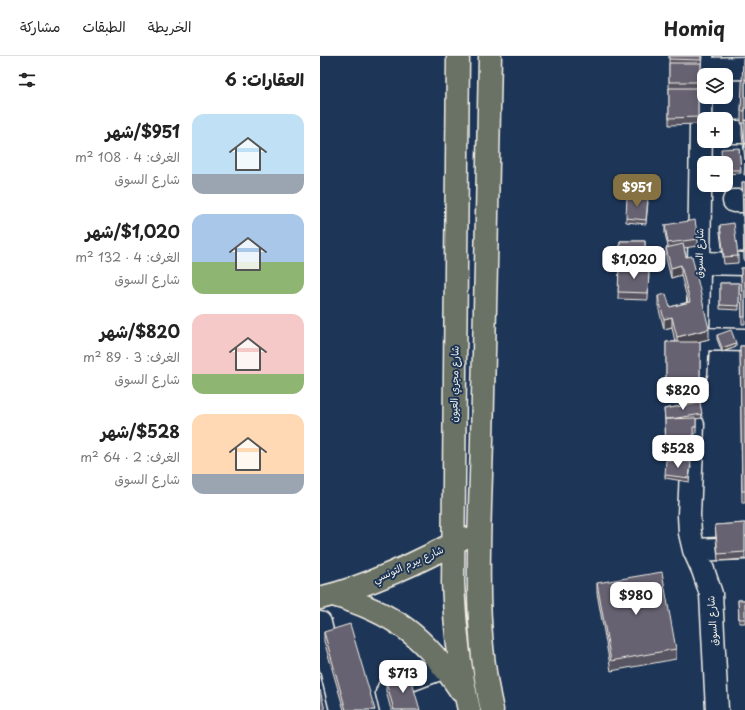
<!DOCTYPE html>
<html lang="ar">
<head>
<meta charset="utf-8">
<style>
  body { margin:0; font-family:"Playpen Sans","Playpen Sans Arabic",sans-serif; background:#f2f2f2; color:#222; direction:rtl; height:100vh; display:flex; flex-direction:column; font-size:15px; white-space:nowrap }
  * { box-sizing:border-box; margin:0 }
  p { font-size:13px; color:#767676 }
  .icon { flex:none; width:22px; height:22px; fill:none; stroke:currentColor; stroke-width:2; stroke-linecap:round; stroke-linejoin:round }
  .map { position:relative; flex:1; overflow:hidden; direction:ltr }
  .sheet { display:flex; flex-direction:column; background:#fff; width:320px }
  .sheet>* { flex:none }
  .fabs { position:absolute; left:377px; top:12px; display:grid; gap:8px }
  .fabs a { display:grid; place-items:center; width:36px; height:36px; border-radius:8px; background:#fff; box-shadow:0 2px 10px #0003; font-size:20px }
  .price { position:absolute; translate:-50% -34px; padding:0 9px; border-radius:8px; background:#fff; color:#222; font-size:13px; line-height:26px; filter:drop-shadow(0 1px 2px #0008) }
  .price::after { content:''; position:absolute; left:50%; top:24px; width:12px; height:9px; margin-left:-6px; background:inherit; clip-path:polygon(0 0,100% 0,50% 100%) }
  .price.selected { background:#857141; color:#fff }
  ul { padding:0; list-style:none }
  li { display:flex; align-items:center; gap:12px; height:100px; padding:0 16px }
  li span { display:grid; place-items:center; flex:none; width:112px; height:80px; border-radius:12px; color:#555 }
  li>.icon { margin-inline-start:auto }
  span .icon { width:48px; height:48px; fill:#fffc; stroke-width:1 }
  li b { font-size:17px }
  h2 { display:flex; justify-content:space-between; align-items:center; height:48px; padding:0 16px; font-size:17px }
  header { display:flex; align-items:center; gap:24px; box-sizing:border-box; height:56px; padding:0 20px; background:#fff; border-bottom:1px solid #e0e0e0 }
  header strong { font-size:19px }
  nav { display:flex; gap:22px; margin-inline-start:auto; font-size:14px }
  main { display:flex; flex:1; min-height:0 }
  .map>svg:first-child { display:block }
  .lines { fill:none; stroke-linecap:round; stroke-linejoin:round }
  .minor-casing { stroke:#f4f1e8; stroke-width:25 }
  .primary-casing { stroke:#f4f1e8; stroke-width:25 }
  .minor { stroke:#1d3557; stroke-width:22 }
  .primary { stroke:#6b7165; stroke-width:22 }
  .wall { fill:#585462; stroke:#f4f1e8 }
  .shaded-wall { fill:#474550; stroke:#f4f1e8 }
  .building { fill:#666272; stroke:#f4f1e8 }
  .labels { text-anchor:middle; stroke-width:4; stroke-linejoin:round; paint-order:stroke }
  .street-label { font-size:10px; fill:#f4f1e8; stroke:#1d3557 }
</style>
</head>
<body>
<header>
<strong>Homiq</strong>
<nav><a>الخريطة</a><a>الطبقات</a><a>مشاركة</a></nav>
</header>
<main>
<div class="map">
<svg width="425" height="654" viewBox="0 0 425 654">
  <rect width="100%" height="100%" fill="#1d3557"/>
  <filter id="ink" filterUnits="userSpaceOnUse"><feTurbulence type="fractalNoise" baseFrequency=".025" numOctaves="2"/><feDisplacementMap in="SourceGraphic" scale="8" xChannelSelector="R" yChannelSelector="G"/><feConvolveMatrix kernelMatrix="1 2 1 2 8 2 1 2 1" color-interpolation-filters="sRGB"/></filter>
  <g filter="url(#ink)">
    <g class="lines">
      <defs>
        <path id="minor" d="M382 13 425 12
          M406 76H425
          M414 145H425
          M379 207 425 208
          M378 283 425 284
          M376 317 378 283 382 0
          M373 369 369 459 370 477 374 494 383 514 391 538 397 654
          M374 494 425 492
          M0 567 21 654
          M71 654 67 637 69 632 125 611"/>
        <path id="primary" d="M138 0 133 527C135 569 139 612 149 654
          M170 0C168 128 165 257 162 385 160 473 152 568 172 654
          M13 539C75 557 105 581 141 635
          M0 542C46 531 102 505 143 482"/>
      </defs>
      <use href="#minor" class="minor-casing"/>
      <use href="#primary" class="primary-casing"/>
      <use href="#minor" class="minor"/>
      <use href="#primary" class="primary"/>
    </g>
    <path class="wall" d="M349 0H382L381 11V33H378V68L349 69Z
      M425 2V104L422 79V67H421V55Z
      M419 92 421 117 406 118V107Z
      M422 126H425V205H424Z
      M328 146 326 168 306 166V162Z
      M345 169 378 183V190L364 192 389 283 376 286H380V347L382 362 376 363V378H373L374 399 346 400 345 365 344 353 378 347H346V286H355L352 271 344 273 338 250V240L350 251 368 246 361 219 351 222 346 202V192L348 191 345 177Z
      M400 169 418 200V207L404 208 400 176Z
      M300 185H325V205H300Z
      M299 212 329 213 328 244 298 243Z
      M421 212H425V268H422Z
      M400 227H419V254L400 253Z
      M397 279 416 291 402 296 397 283Z
      M420 290H425V447H422Z
      M371 410 369 426 345 422V419Z
      M425 467V503L398 505 395 469Z
      M277 527 356 593V603L291 615 277 537Z
      M418 544H425V567H419Z
      M4 576 55 654H24L4 585Z
      M66 625 100 654H71L66 635Z"/>
    <path class="shaded-wall" d="M361 209V219L351 222V212Z
      M352 261V271L344 273V263Z
      M389 273V283L357 291V281Z
      M416 287V291L402 296V292Z"/>
    <path class="building" d="M349 0H381V4L349 3Z
      M423 2H425V55H421Z
      M349 7H381V26H349Z
      M349 32H378V61L349 62Z
      M422 67H425V92Z
      M419 92 421 114H406V107H402L401 93Z
      M425 107V119H424Z
      M422 126H425V139H423Z
      M307 140 328 142 326 164 306 162Z
      M423 142H425V195H424Z
      M375 164 378 183 348 187 345 169Z
      M414 167 418 200 404 201 400 169Z
      M300 185H325V202L300 201Z
      M363 188 366 201 372 200 389 273 357 281 352 261 344 263 338 240 346 238 350 251 370 246 361 209 351 212 346 192Z
      M299 212 329 213 328 237 298 236Z
      M421 212H425V261H422Z
      M400 227H419V250L400 249Z
      M411 274 416 287 402 292 397 279Z
      M346 286H380V340H346Z
      M420 290H425V435H422Z
      M380 347 382 358 351 363H345L344 353Z
      M376 362V371H373L374 392 346 393 345 363Z
      M346 404 371 406 369 422 345 419Z
      M425 467V496L398 498 395 469Z
      M342 516 356 593 291 605 277 527Z
      M418 544H425V563H419Z
      M30 568 55 654H26L4 576Z
      M90 619 100 654H74L66 625Z
      M0 634 5 654H0Z"/>
  </g>
  <g class="labels">
    <g class="street-label">
      <text transform="translate(379 197) rotate(-89)" y="4">شارع السوق</text>
      <text transform="translate(134 328) rotate(-89)" y="4">شارع مجري العيون</text>
      <text transform="translate(88 508) rotate(-24)" y="4">شارع بيرم التونسي</text>
      <text transform="translate(392 565) rotate(-94)" y="4">شارع السوق</text>
    </g>
  </g>
</svg>
<div class="fabs">
<a><svg class="icon" aria-label="layers" viewBox="0 0 24 24"><path d="M12 4l9 5-9 5-9-5zM3 14l9 5 9-5"/></svg></a>
<a>+</a>
<a>−</a>
</div>
<b class="price selected" style="left:317px;top:152px">$951</b>
<b class="price" style="left:314px;top:224px">$1,020</b>
<b class="price" style="left:363px;top:355px">$820</b>
<b class="price" style="left:358px;top:413px">$528</b>
<b class="price" style="left:316px;top:560px">$980</b>
<b class="price" style="left:83px;top:638px">$713</b>
</div>
<section class="sheet">
<h2>العقارات: 6<svg class="icon" aria-label="filters" viewBox="0 0 24 24"><path d="M4 7h16M4 17h16"/><circle cx="9" cy="7" r="2"/><circle cx="15" cy="17" r="2"/></svg></h2>
<ul>
<li><span style="background:linear-gradient(#bfe0f5 75%,#9aa5b1 0)"><svg class="icon" aria-label="home" viewBox="0 0 24 24"><path d="M3 11l9-7 9 7M6 9v11h12V9"/></svg></span><div><b>$951/شهر</b><p>الغرف: 4 · 108 m²</p><p>شارع السوق</p></div></li>
<li><span style="background:linear-gradient(#a9c7e8 60%,#8fb573 0)"><svg class="icon" aria-label="home" viewBox="0 0 24 24"><path d="M3 11l9-7 9 7M6 9v11h12V9"/></svg></span><div><b>$1,020/شهر</b><p>الغرف: 4 · 132 m²</p><p>شارع السوق</p></div></li>
<li><span style="background:linear-gradient(#f6c9c9 75%,#8fb573 0)"><svg class="icon" aria-label="home" viewBox="0 0 24 24"><path d="M3 11l9-7 9 7M6 9v11h12V9"/></svg></span><div><b>$820/شهر</b><p>الغرف: 3 · 89 m²</p><p>شارع السوق</p></div></li>
<li><span style="background:linear-gradient(#ffd9b3 75%,#9aa5b1 0)"><svg class="icon" aria-label="home" viewBox="0 0 24 24"><path d="M3 11l9-7 9 7M6 9v11h12V9"/></svg></span><div><b>$528/شهر</b><p>الغرف: 2 · 64 m²</p><p>شارع السوق</p></div></li>
</ul>
</section>
</main>
</body>
</html>
